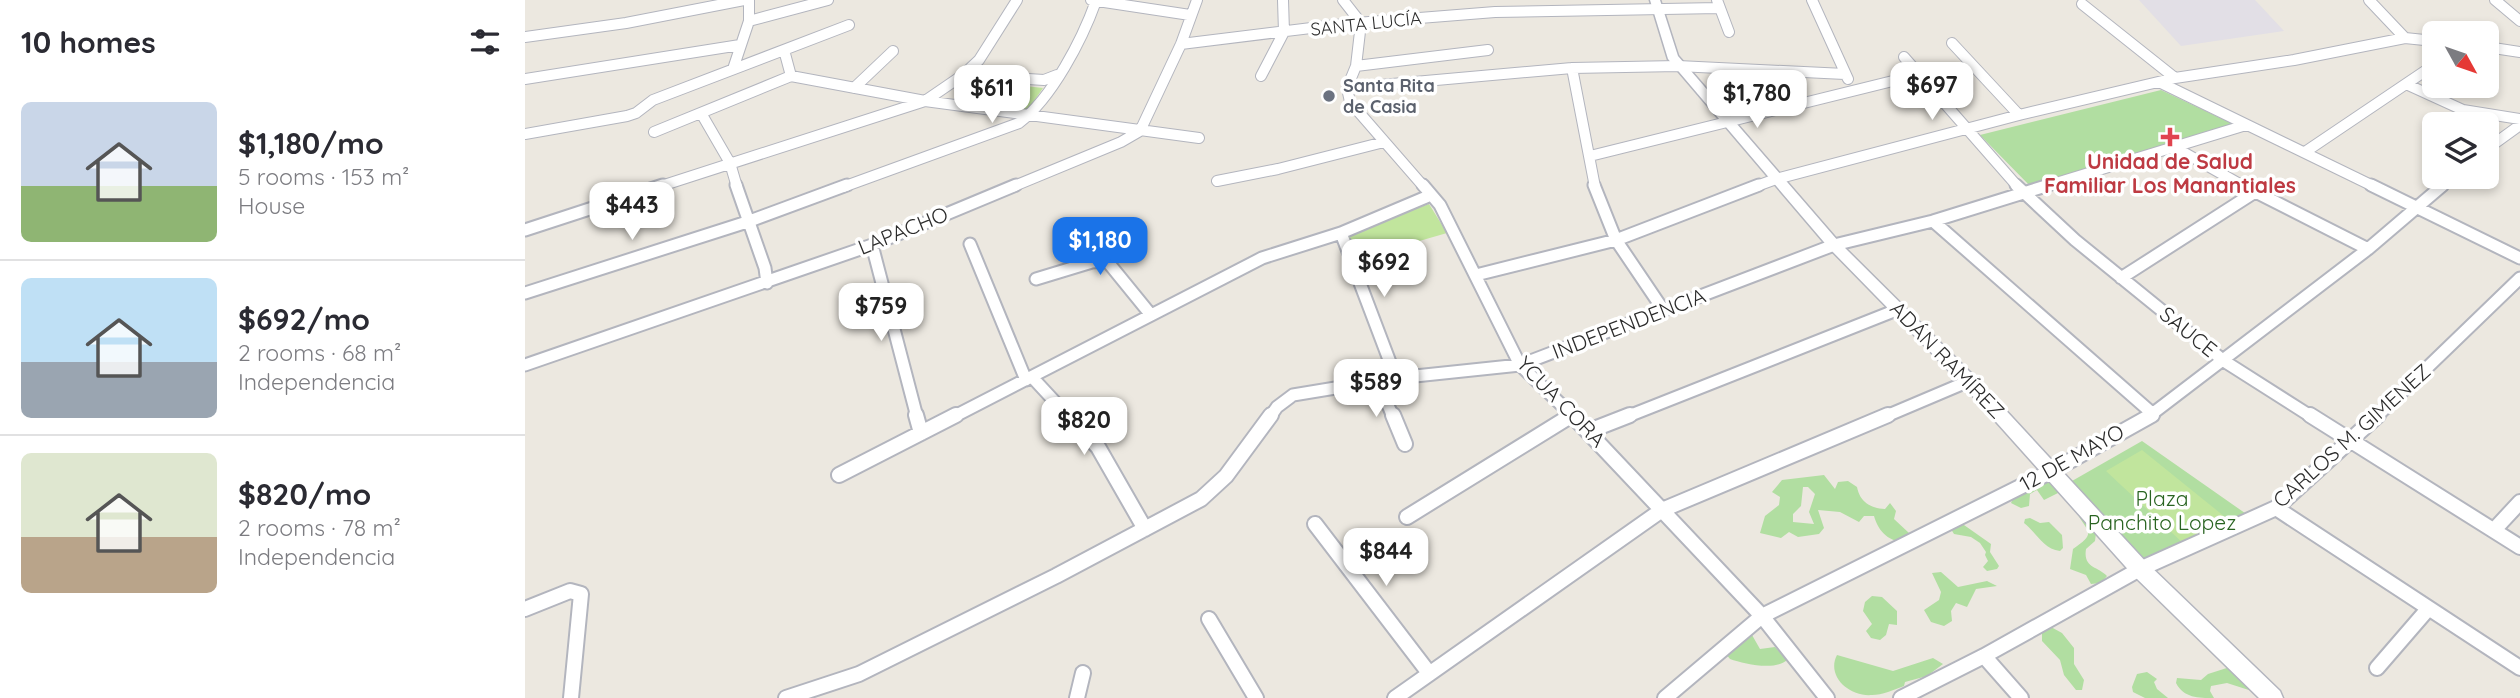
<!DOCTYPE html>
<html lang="en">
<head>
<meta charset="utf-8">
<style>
  body { margin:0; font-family:Quicksand,sans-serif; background:#f7f7f7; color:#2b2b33; height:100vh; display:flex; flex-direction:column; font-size:26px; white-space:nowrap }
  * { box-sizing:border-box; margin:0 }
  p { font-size:23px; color:#7c7c81 }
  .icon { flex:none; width:38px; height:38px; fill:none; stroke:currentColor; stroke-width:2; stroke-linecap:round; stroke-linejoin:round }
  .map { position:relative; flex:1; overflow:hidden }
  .drawer { display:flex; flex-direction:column; background:#fff; width:525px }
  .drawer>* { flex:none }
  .needle { width:46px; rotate:130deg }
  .fabs { position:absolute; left:1897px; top:21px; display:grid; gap:14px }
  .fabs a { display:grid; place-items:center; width:77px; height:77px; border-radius:10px; background:#fff; box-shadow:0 4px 10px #0003; font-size:35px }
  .price { position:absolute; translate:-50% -60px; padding:0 16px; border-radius:14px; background:#fff; color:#222; font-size:23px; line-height:46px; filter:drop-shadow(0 2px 4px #0008) }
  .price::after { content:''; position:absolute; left:50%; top:42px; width:21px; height:16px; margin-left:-10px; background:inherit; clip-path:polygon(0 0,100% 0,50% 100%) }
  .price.active { background:#1a73e8; color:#fff }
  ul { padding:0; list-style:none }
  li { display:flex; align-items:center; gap:21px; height:175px; padding:0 21px }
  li+li { border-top:2px solid #e1e1e2 }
  li span { display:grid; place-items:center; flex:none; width:196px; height:140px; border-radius:10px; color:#555 }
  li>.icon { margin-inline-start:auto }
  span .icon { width:84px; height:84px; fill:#fffc; stroke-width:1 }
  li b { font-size:30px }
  h2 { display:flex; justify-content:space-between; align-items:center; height:84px; padding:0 21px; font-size:30px }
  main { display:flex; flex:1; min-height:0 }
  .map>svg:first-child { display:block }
  .industrial { fill:#e2dfe6 }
  .green { fill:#b1dea1; fill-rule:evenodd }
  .pitch { fill:#c1e59d }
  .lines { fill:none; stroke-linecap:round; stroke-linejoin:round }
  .minor-far2-casing { stroke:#b3b5be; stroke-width:12 }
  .minor-far1-casing { stroke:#b3b5be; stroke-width:15 }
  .minor-casing { stroke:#b3b5be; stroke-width:18 }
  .tertiary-casing { stroke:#b3b5be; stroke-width:3 }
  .minor-far2 { stroke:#fff; stroke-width:10 }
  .minor-far1 { stroke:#fff; stroke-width:11 }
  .minor { stroke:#fff; stroke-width:14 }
  .tertiary { fill:#fff; fill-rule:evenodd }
  .worship-dot { fill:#6b7280; stroke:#fff; stroke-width:2.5 }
  .health-dot { fill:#e0444e; stroke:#fff; stroke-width:2.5 }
  .labels { text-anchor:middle; stroke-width:7; stroke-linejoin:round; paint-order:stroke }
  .far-street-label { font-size:18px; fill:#2c2c2c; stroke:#fff }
  .far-worship-label { font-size:18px; font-weight:bold; fill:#5b616d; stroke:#fff; text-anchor:start }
  .health-label { font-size:21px; font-weight:bold; fill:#be3a42; stroke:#fff }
  .street-label { font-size:21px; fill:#2c2c2c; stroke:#fff }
  .park-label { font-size:21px; fill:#296421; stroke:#fff }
</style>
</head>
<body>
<main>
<section class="drawer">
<h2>10 homes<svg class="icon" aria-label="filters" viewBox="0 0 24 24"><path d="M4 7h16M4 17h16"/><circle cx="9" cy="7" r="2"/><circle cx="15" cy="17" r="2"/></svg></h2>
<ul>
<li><span style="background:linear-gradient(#c9d6e8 60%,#8fb573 0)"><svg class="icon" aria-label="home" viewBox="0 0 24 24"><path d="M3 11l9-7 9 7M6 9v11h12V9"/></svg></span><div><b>$1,180/mo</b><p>5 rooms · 153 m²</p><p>House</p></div></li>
<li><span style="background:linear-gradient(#bfe0f5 60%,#9aa5b1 0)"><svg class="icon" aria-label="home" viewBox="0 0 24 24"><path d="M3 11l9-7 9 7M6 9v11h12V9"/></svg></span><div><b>$692/mo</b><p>2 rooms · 68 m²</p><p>Independencia</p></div></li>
<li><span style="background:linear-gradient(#dfe7d0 60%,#b9a48a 0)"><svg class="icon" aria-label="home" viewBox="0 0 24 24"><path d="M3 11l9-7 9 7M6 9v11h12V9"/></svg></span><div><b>$820/mo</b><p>2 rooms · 78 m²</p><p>Independencia</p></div></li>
</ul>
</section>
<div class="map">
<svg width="1995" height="698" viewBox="0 0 1995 698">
  <rect width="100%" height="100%" fill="#ece8e0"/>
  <path class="industrial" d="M1614 0H1730L1759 31 1656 46Z"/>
  <path class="green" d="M1636 90 1708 124 1506 187 1455 135Z
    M1617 441 1727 518 1625 569 1547 481Z
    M1299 475 1310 489 1313 482 1323 481 1332 487C1335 502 1345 508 1360 509L1365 503 1371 511 1369 519 1384 533 1386 542C1367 544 1354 534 1349 516H1339L1334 522 1315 512 1293 510 1299 528 1294 534 1273 537 1264 532 1256 538 1235 533 1240 516 1254 505 1255 497 1247 492 1257 480ZM1278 487H1283L1290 494 1284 512 1289 524 1268 522V514L1276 506Z
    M1522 480 1527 481 1535 492 1519 500 1512 490 1505 494 1504 506 1496 508 1486 503 1489 496Z
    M1554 509 1571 533 1570 541 1561 549C1558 568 1572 566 1582 576L1576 583 1566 584 1561 575 1545 569 1548 549C1573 532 1562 533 1551 511Z
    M1505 518 1515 523 1524 522 1537 535 1538 548 1535 551C1518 549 1512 533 1499 523L1500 519Z
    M1439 525 1466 544 1465 552 1474 566 1472 569 1462 571 1458 567 1463 561 1460 555 1461 552 1455 543 1446 537 1429 534 1424 526Z
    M1416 572 1433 587 1462 581 1472 586 1451 589 1442 607 1431 603 1426 611 1427 621 1419 626 1406 622 1399 610 1414 600 1416 592 1407 573Z
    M1347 596 1357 597 1372 611V625L1364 624 1361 635 1355 640 1346 638 1341 631 1347 624 1338 611 1340 602Z
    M1526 627 1537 633 1549 648V664L1559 680 1557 690H1551L1539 675 1535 660 1517 641V631Z
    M1222 633 1227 635 1235 649 1250 647 1262 660C1250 671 1219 664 1205 659L1201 654Z
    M1312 655 1368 671 1408 658 1418 664 1402 676 1380 682 1379 686C1369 690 1357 695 1347 695 1324 697 1301 676 1312 655Z
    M1708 666 1730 692 1702 683 1686 686 1685 691 1689 698C1673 698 1659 698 1651 683L1652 678 1676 680 1683 674Z
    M1622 672 1632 679 1629 682 1632 689 1643 698H1620L1608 692 1607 687 1612 674Z"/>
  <path class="pitch" d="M457 81 518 88 502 111 436 104Z
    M904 204 922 233 832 259 821 233Z
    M1617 450 1705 521 1660 545 1581 471Z"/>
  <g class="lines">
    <defs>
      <path id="minor-far2" d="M566 0 665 15
        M818 0 836 23 831 66 822 88 825 102 899 187
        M1192 0 1204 32
        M1287 0 1323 79
        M1844 0 1880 38
        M1970 0 1995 21
        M1557 4 1650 78
        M224 21 303 0
        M0 37 101 23 219 0
        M1427 43 1494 115
        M656 44 819 24 970 12 1194 8
        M1962 47 1995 52
        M259 50 266 76
        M1379 57 1493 187
        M831 66 963 50
        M1047 68 1070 187
        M208 69 224 21V0
        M438 75 519 80 532 75
        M736 76 759 32 758 0
        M0 79 215 45
        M1634 82 1850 187
        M1881 84 1938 110 1995 119
        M329 88 368 51
        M822 88 1047 68 1153 66 1320 74
        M176 113 205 163 212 187
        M129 132 266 76 400 101 674 138
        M0 134 102 116 111 113 128 100 324 25
        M1651 148 1720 187
        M1962 149 1995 125
        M1780 152 1909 65
        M1065 156 1392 75
        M692 181 753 169 859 142
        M133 187 400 101 438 75 454 60 492 0
        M318 187 494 123C527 98 557 40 571 1
        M487 187 596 142 615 131 656 44 672 0
        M1229 187 1251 179 1494 115 1650 78 1769 60 1880 38 1909 41
        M1518 187 1721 125
        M1916 187 1928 177"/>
      <path id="minor-far1" d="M211 185 240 268 242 283
        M898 185 915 205 995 365 1049 417
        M1069 185 1091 240 1139 311
        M1491 185 1550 240 1699 361 1787 417
        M1717 185 1843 249
        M1846 185 1995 258
        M1408 221 1628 414
        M0 230 138 185
        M816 233 871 378
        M445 244 501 380
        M347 245 392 417
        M951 275 1091 240 1234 185
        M1596 278 1730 192
        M511 279 567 262 582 261 626 315
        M0 293 222 222 322 185
        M0 365 347 245 491 185
        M507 377 544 417
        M853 381 868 417
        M428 417 737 258 816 233 906 195
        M745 417 752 407 768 395 871 378 995 365 1309 245 1408 221 1524 185
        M1044 417 1047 415
        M1101 417 1374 309
        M1359 417 1444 381
        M1623 417 1843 249 1918 185
        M1851 417 1995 278"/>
      <path id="minor" d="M391 415 396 433
        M543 415 573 447 620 529
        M868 415 880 444
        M1047 415 1237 616 1302 698
        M1785 415 1995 547
        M1064 431 1105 415
        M314 475 431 415
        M1751 508 1995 668
        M882 517 1047 415
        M790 524 904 673
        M1969 530 1995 502
        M0 609 45 591 56 594 46 698
        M684 619 731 698
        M1459 656 1496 698
        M1852 668 1903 609
        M261 698 334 674 531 576 676 499 701 476 746 415
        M552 698 558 673
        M870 698 1137 510 1363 415
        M1140 698 1237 616 1525 472 1627 415
        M1376 698 1459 656 1615 569 1751 508 1853 415"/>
      <path id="tertiary" d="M1125 0H1135L1153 56 1314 242 1450 377 1622 563 1755 691 1758 698H1734L1608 575 1438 385 1304 248 1143 59Z"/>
    </defs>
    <use href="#minor-far2" class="minor-far2-casing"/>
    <use href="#minor-far1" class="minor-far1-casing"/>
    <use href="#minor" class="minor-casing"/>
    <use href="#tertiary" class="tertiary-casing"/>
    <use href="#minor-far2" class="minor-far2"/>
    <use href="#minor-far1" class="minor-far1"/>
    <use href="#minor" class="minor"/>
    <use href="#tertiary" class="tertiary"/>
  </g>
  <circle class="worship-dot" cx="804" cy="96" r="7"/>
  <path class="health-dot" d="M1641.5 126.5h7v7h7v7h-7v7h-7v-7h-7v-7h7z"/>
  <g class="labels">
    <g class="far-street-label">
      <text transform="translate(841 24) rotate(-6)" y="6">SANTA LUCÍA</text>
    </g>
    <g class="far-worship-label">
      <text x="818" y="92">Santa Rita<tspan x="818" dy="21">de Casia</tspan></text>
    </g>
    <g class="health-label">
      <text x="1645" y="169">Unidad de Salud<tspan x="1645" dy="24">Familiar Los Manantiales</tspan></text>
    </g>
    <g class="street-label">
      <text transform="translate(378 231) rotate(-22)" y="7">LAPACHO</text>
      <text transform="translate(1104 324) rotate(-21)" y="7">INDEPENDENCIA</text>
      <text transform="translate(1663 332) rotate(39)" y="7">SAUCE</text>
      <text transform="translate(1422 360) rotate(46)" y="7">ADÁN RAMÍREZ</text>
      <text transform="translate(1036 402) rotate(46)" y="7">YCUA CORA</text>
      <text transform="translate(1827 436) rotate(-42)" y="7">CARLOS M. GIMENEZ</text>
      <text transform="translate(1547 458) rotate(-29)" y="7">12 DE MAYO</text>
    </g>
    <g class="park-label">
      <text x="1637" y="506">Plaza<tspan x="1637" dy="24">Panchito Lopez</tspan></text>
    </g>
  </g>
</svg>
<div class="fabs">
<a><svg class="needle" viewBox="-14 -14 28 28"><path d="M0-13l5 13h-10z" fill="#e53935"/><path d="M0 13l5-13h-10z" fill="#7c7c81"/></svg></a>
<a><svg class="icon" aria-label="layers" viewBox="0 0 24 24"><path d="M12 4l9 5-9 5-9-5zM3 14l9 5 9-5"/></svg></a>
</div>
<b class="price" style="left:1407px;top:122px">$697</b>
<b class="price" style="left:467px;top:125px">$611</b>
<b class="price" style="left:1232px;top:130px">$1,780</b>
<b class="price" style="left:107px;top:242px">$443</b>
<b class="price active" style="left:575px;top:277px">$1,180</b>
<b class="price" style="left:859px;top:299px">$692</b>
<b class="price" style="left:356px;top:343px">$759</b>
<b class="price" style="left:851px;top:419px">$589</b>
<b class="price" style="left:559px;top:457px">$820</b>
<b class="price" style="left:861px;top:588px">$844</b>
</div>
</main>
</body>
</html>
